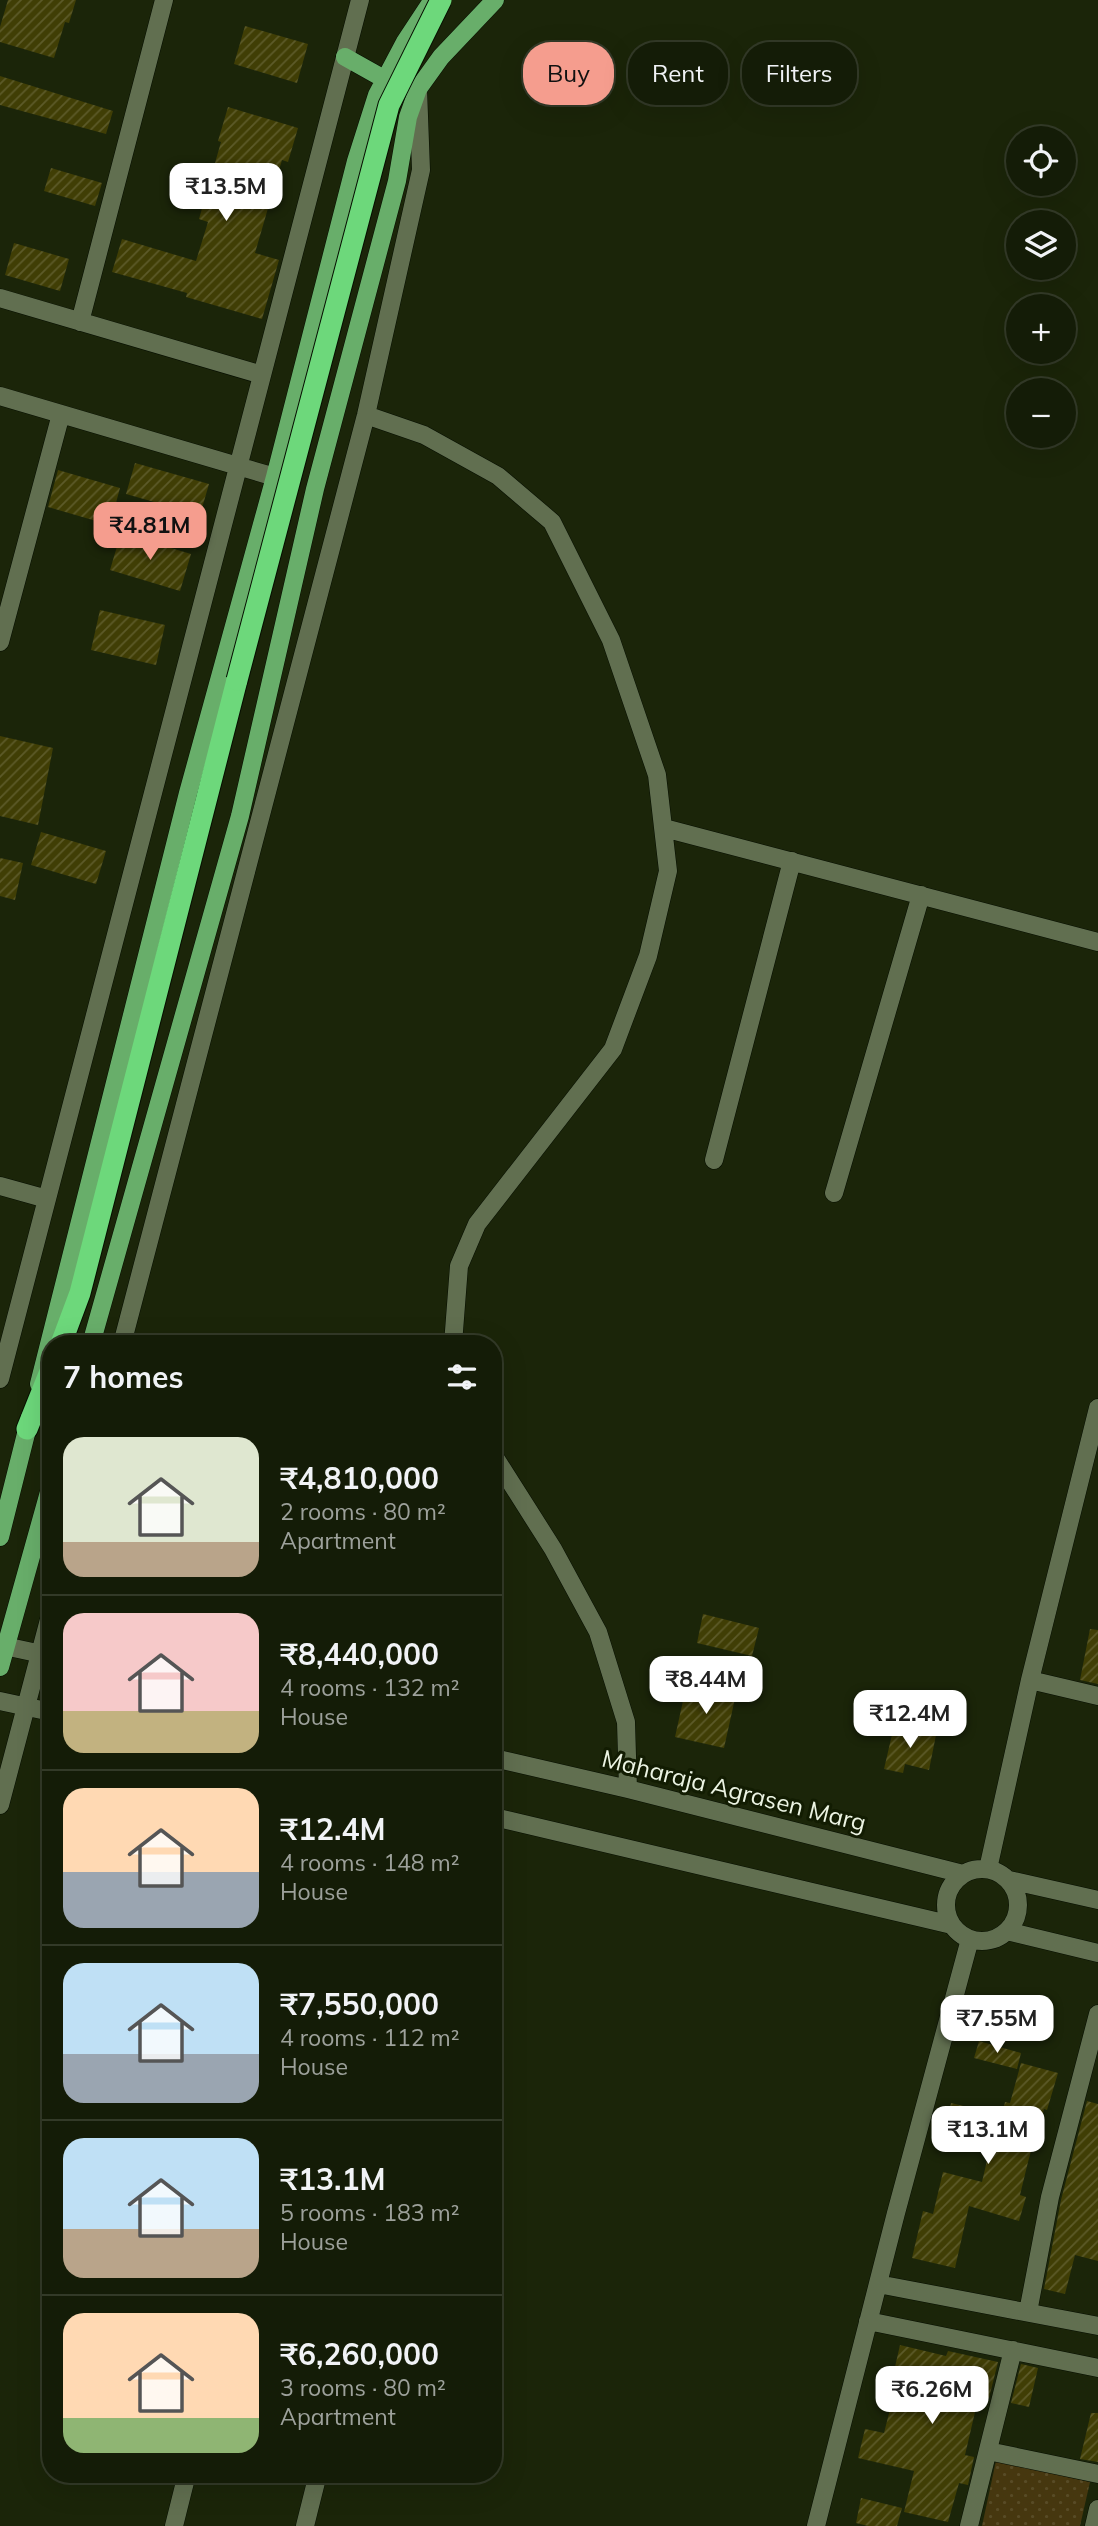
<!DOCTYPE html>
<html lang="en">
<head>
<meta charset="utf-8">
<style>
  body { margin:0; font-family:Mulish,sans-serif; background:#1d2511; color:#f1f3f6; height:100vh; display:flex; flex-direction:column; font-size:26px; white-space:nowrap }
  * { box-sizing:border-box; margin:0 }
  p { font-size:23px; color:#9da19b }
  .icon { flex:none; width:38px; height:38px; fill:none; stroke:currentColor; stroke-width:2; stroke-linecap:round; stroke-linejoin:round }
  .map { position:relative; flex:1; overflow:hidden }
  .details { position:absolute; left:42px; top:1335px; width:460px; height:1148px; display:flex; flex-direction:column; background:#141c07; border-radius:28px; box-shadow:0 7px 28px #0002,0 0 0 2px #333a28 }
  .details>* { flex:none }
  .top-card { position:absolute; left:523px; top:42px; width:469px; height:63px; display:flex; gap:14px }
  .fabs { position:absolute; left:1006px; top:126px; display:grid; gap:14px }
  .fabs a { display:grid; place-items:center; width:70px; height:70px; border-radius:50%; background:#141c07; box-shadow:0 7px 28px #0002,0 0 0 2px #333a28; font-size:35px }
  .price { position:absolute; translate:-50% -60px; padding:0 16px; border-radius:14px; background:#fff; color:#222; font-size:23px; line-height:46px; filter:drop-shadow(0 2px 4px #0008) }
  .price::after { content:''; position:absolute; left:50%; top:42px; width:21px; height:16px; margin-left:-10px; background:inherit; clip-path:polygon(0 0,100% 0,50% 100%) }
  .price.selected { background:#f59d8e; color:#111 }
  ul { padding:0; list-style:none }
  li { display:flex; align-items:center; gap:21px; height:175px; padding:0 21px }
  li+li { border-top:2px solid #333a28 }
  li span { display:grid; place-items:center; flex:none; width:196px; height:140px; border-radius:21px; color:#555 }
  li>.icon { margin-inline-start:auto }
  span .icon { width:84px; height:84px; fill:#fffc; stroke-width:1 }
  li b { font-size:30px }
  h2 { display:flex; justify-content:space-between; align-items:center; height:84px; padding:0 21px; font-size:30px }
  .chip { padding:0 24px; border-radius:28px; background:#141c07; box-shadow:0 7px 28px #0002,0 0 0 2px #333a28; font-size:24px; line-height:63px }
  .chip.selected { background:#f59d8e; color:#111 }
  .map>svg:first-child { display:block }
  .grass { fill:url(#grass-dots) }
  .building { fill:url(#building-hatch) }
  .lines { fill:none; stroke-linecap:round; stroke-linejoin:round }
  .minor-casing { stroke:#060e00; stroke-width:19 }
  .major-casing { stroke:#060e00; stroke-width:19 }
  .highway-casing { stroke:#060e00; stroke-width:23 }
  .minor { stroke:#616f50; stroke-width:18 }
  .major { stroke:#68ae6a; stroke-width:18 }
  .highway { stroke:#6dd87b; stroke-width:21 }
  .highway-bridge-casing { stroke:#060e00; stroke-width:23; stroke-linecap:butt }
  .highway-bridge { stroke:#6dd87b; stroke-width:21 }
  .labels { text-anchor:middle; stroke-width:6; stroke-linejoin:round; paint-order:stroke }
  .street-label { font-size:24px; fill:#ecf4e3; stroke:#121c02 }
</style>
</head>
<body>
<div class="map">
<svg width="1098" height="2526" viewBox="0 0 1098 2526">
  <defs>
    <pattern id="grass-dots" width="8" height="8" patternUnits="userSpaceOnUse" patternTransform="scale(1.75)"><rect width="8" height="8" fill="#46370f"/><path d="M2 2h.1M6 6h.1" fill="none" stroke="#584b26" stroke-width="1.8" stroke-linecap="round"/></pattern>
    <pattern id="building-hatch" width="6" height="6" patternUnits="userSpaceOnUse" patternTransform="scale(1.75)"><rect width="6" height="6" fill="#403e05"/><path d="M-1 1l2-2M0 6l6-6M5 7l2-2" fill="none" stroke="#5c5a29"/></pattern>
  </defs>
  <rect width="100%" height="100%" fill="#1b2509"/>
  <path class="grass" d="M996 2461 1090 2482 1080 2526H982Z"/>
  <path class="building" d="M8 0H76L69 23 65 22 54 58 0 42V27Z
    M245 26 308 44 297 83 234 64Z
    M0 76 113 111 106 134 0 105Z
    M228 107 298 128 288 162 282 160 255 253 279 260 262 319 186 297 187 293 112 272 122 239 196 261 208 222 199 219 221 142 218 141Z
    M51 168 102 183 95 206 44 191Z
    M14 243 69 259 60 291 5 275Z
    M135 463 209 484 200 515 126 494Z
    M58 470 120 488 110 525 48 507Z
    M121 533 191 554 180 591 110 570Z
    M100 610 165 625 156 665 91 650Z
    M0 736 53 748 38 825 0 816Z
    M41 832 106 851 96 884 31 865Z
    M0 858 23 863 15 900 0 896Z
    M703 1614 759 1628 752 1656 697 1643Z
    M1090 1629 1098 1630V1684L1080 1680Z
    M687 1683 736 1694 724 1748 675 1737Z
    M894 1726 936 1735 929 1770 905 1764 903 1773 884 1769Z
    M979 2041 1021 2053 1017 2069 974 2058Z
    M1021 2063 1058 2073 1047 2110 1044 2109 1035 2145 1033 2144 1028 2162 1020 2195 1026 2197 1019 2221 969 2206 955 2268 912 2258 923 2211 933 2214 943 2172 982 2182 992 2139 945 2128 951 2103 1002 2115 1005 2102 1010 2103Z
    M1087 2101 1098 2104V2261L1075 2255 1065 2294 1044 2289 1061 2200Z
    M900 2345 946 2356 948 2351 998 2362 989 2398 979 2395 965 2455 974 2457 968 2485 959 2483 948 2522 904 2512 914 2471 858 2458 865 2429 884 2433 897 2382 892 2380Z
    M1021 2364 1038 2368 1029 2407 1011 2403Z
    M1091 2413H1098V2462L1080 2459Z
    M861 2498 902 2508 897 2526H868L856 2523Z"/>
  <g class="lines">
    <defs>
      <path id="minor" d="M0 298 262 375
        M80 322 164 0
        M0 396 275 477
        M366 415 424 435 498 476 552 522 611 640 657 775 668 871 648 956 613 1049 477 1224 459 1266 453 1344
        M0 642 61 414
        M664 828 1098 942
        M714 1160 792 861
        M0 1186 47 1199
        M834 1193 921 895
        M122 1344 366 415 421 170 418 89
        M0 1379 360 0
        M494 1456 553 1549 598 1632 626 1722 628 1789
        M0 1645 51 1656
        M1030 1680 1098 1696
        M0 1701 51 1712
        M494 1758 628 1789 963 1874
        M0 1805 51 1612
        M494 1817 952 1925
        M988 1869 1030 1680 1098 1408
        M946 1905a36 36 0 1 1 72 0a36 36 0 1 1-72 0Z
        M1009 1880 1098 1900
        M1007 1931 1098 1953
        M878 2284 1098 2326
        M1028 2312 1050 2197 1098 2014
        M868 2321 1098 2368
        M988 2451 1098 2474
        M174 2526 187 2474
        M305 2526 318 2474
        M816 2526 896 2213 970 1939
        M969 2526 1013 2350
        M1094 2526 1098 2509"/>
      <path id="major" d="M345 57 386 80
        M91 1344 240 816 315 489 397 181 408 117 418 89 441 57 495 0
        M39 1384 188 793 275 477 356 161 377 95 405 42 430 4
        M0 1537 30 1418
        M0 1667 51 1485"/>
      <path id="highway" d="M61 1344 80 1293 237 680
        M27 1429 51 1369"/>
    </defs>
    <use href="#minor" class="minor-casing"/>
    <use href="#major" class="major-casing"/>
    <use href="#highway" class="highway-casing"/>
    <use href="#minor" class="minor"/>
    <use href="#major" class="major"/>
    <use href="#highway" class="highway"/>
    <defs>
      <path id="highway-bridge" d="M237 680 389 105 441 0"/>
    </defs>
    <use href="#highway-bridge" class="highway-bridge-casing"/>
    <use href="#highway-bridge" class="highway-bridge"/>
  </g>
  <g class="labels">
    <g class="street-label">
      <text transform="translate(734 1791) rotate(14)" y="8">Maharaja Agrasen Marg</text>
    </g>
  </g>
</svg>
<div class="fabs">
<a><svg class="icon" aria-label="locate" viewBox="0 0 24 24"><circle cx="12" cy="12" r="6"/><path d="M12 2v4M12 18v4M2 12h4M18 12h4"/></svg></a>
<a><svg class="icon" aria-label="layers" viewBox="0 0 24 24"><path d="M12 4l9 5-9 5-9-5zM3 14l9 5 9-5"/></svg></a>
<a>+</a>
<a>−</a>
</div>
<b class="price" style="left:226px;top:223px">₹13.5M</b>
<b class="price selected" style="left:150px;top:562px">₹4.81M</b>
<b class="price" style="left:706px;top:1716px">₹8.44M</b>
<b class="price" style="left:910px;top:1750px">₹12.4M</b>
<b class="price" style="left:997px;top:2055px">₹7.55M</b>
<b class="price" style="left:988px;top:2166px">₹13.1M</b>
<b class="price" style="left:932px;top:2426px">₹6.26M</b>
<div class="top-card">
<a class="chip selected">Buy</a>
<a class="chip">Rent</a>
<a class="chip">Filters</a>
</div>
<section class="details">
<h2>7 homes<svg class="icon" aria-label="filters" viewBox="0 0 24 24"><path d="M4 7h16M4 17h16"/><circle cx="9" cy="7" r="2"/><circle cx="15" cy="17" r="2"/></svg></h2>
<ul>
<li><span style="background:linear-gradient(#dfe7d0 75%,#b9a48a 0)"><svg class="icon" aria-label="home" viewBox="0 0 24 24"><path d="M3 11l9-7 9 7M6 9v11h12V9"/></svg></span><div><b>₹4,810,000</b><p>2 rooms · 80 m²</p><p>Apartment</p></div></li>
<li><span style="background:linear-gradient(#f6c9c9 70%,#c2b280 0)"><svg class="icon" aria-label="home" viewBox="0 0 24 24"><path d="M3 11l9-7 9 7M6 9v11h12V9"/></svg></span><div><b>₹8,440,000</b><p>4 rooms · 132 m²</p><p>House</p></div></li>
<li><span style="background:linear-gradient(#ffd9b3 60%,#9aa5b1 0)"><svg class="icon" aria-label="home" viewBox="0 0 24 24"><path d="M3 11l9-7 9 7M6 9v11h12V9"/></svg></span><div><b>₹12.4M</b><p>4 rooms · 148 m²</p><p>House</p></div></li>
<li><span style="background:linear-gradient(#bfe0f5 65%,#9aa5b1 0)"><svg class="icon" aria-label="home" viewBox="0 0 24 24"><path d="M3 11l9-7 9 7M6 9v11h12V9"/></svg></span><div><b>₹7,550,000</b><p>4 rooms · 112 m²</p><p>House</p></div></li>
<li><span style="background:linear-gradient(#bfe0f5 65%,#b9a48a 0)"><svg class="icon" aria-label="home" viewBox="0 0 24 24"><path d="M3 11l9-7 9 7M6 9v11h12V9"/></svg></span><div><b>₹13.1M</b><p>5 rooms · 183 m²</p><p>House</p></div></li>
<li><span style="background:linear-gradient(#ffd9b3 75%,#8fb573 0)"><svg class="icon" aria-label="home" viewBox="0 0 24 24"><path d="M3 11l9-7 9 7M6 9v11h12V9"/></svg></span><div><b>₹6,260,000</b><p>3 rooms · 80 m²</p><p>Apartment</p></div></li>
</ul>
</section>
</div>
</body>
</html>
